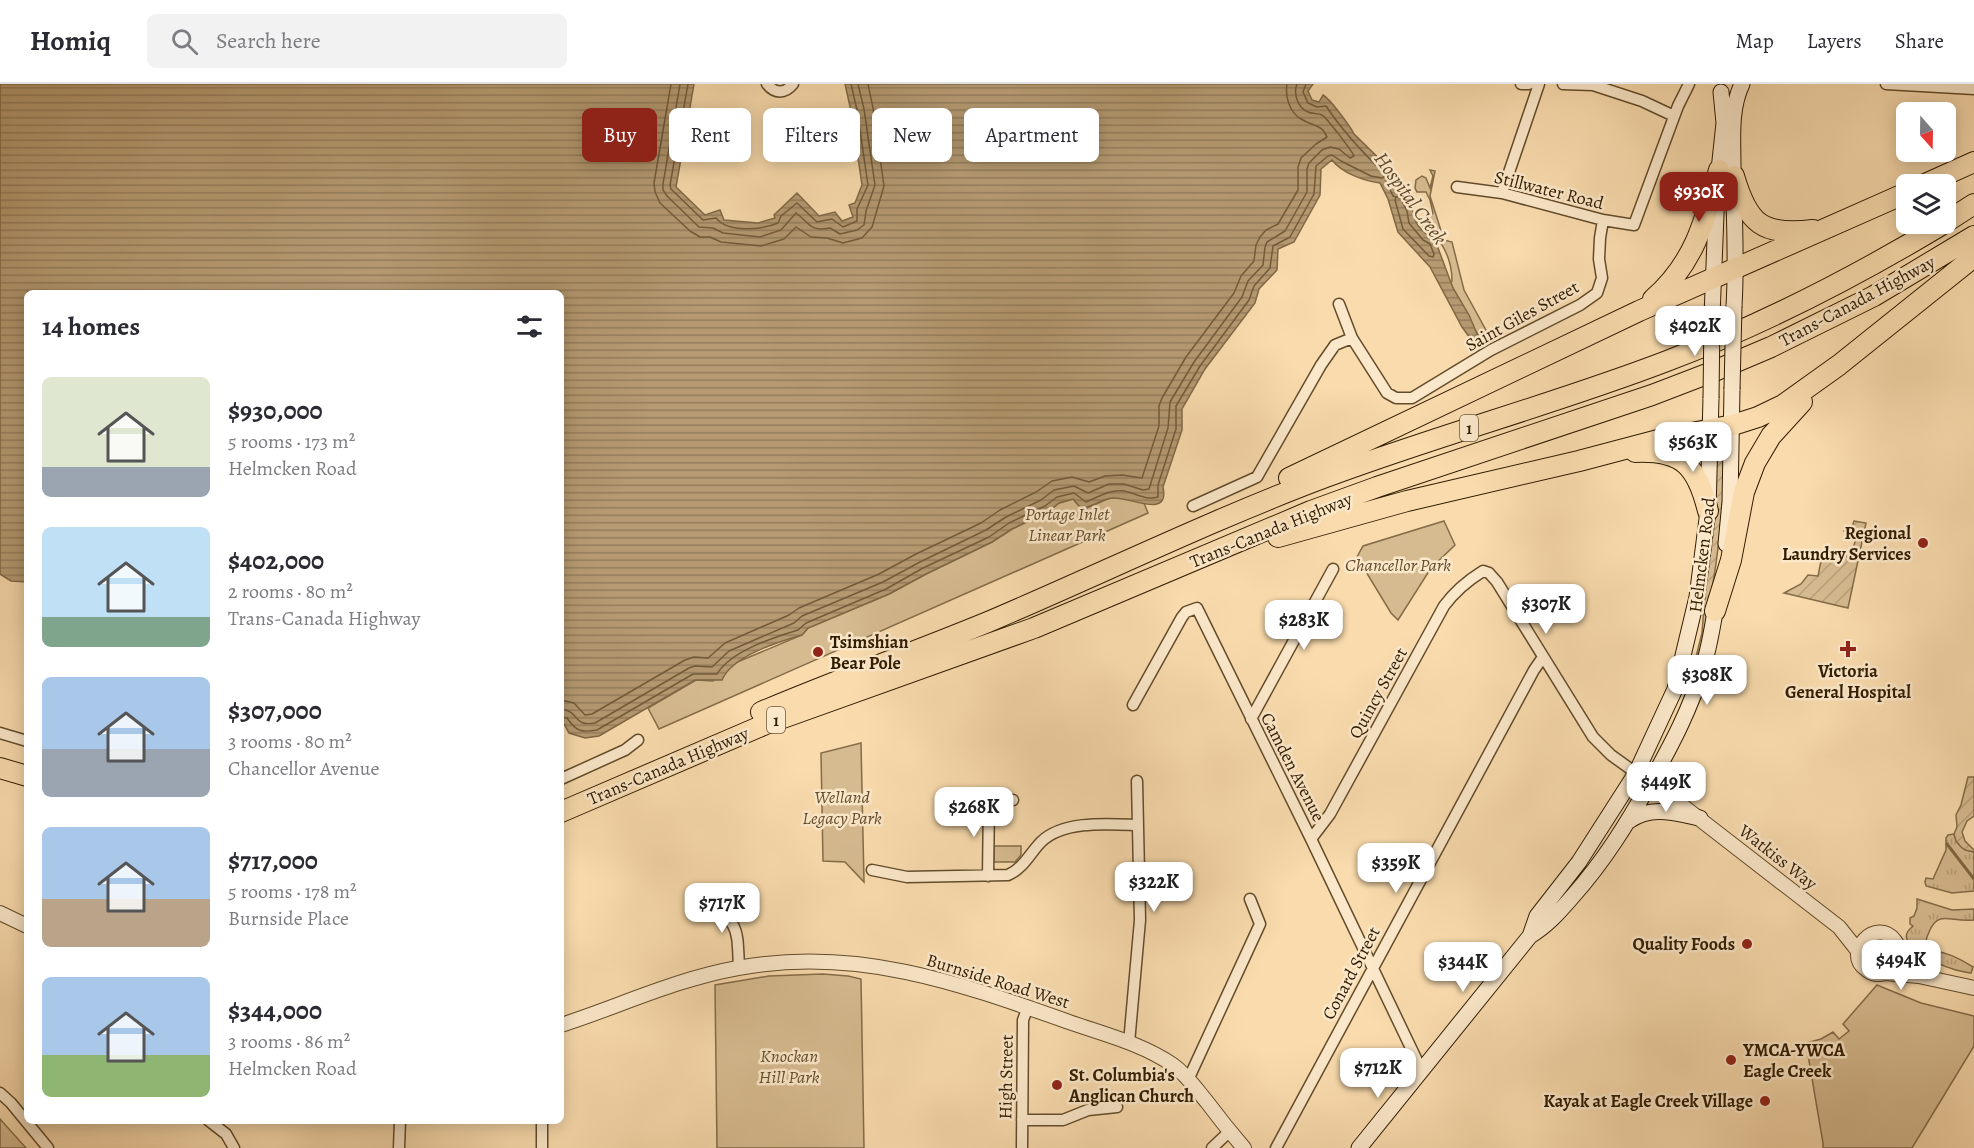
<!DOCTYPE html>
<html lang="en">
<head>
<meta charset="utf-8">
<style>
  body { margin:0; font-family:Alegreya,serif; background:#f2f2f3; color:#2b2b33; height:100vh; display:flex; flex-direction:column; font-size:22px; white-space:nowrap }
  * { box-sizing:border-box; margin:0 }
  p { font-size:20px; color:#7c7c81 }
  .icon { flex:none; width:33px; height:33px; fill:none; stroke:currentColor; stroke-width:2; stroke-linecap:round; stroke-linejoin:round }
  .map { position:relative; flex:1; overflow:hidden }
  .sheet { position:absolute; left:24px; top:206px; width:540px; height:834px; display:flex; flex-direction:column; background:#fff; border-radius:9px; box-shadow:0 3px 15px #0003 }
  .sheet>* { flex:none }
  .guide { position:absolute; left:582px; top:24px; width:570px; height:54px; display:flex; gap:12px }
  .needle { width:39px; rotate:160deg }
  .fabs { position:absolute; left:1896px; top:18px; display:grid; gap:12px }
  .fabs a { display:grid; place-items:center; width:60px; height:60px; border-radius:9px; background:#fff; box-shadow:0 3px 15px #0003; font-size:30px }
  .price { position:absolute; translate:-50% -51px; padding:0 14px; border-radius:12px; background:#fff; color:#222; font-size:20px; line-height:39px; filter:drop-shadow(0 2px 3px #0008) }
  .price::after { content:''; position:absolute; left:50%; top:36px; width:18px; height:14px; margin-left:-9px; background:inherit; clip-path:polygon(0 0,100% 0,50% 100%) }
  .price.active { background:#8f2418; color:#fff }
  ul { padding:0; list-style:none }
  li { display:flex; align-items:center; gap:18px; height:150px; padding:0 18px }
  li span { display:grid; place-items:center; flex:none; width:168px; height:120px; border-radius:9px; color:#555 }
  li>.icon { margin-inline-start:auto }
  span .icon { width:72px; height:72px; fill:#fffc; stroke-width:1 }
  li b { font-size:26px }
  h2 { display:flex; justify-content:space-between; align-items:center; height:72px; padding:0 18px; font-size:26px }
  .chip { padding:0 21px; border-radius:9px; background:#fff; box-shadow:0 3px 15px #0003; font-size:21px; line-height:54px }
  .chip.active { background:#8f2418; color:#fff }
  header { display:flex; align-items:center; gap:36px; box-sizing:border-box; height:84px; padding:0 30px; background:#fff; border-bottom:2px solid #e1e1e2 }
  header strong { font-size:28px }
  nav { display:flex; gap:33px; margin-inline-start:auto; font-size:21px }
  .search { width:420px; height:54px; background:#f2f2f3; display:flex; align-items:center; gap:15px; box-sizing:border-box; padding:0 21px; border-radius:9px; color:#7c7c81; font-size:22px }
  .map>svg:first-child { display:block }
  .grass { fill:url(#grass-tufts); stroke:#846c48; stroke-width:1.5 }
  .park { fill:#d7bb90; stroke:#846c48; stroke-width:1.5 }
  .garden { fill:url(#garden-furrows); stroke:#846c48; stroke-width:1.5 }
  .water { fill:url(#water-rules); stroke:#806844; stroke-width:1.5 }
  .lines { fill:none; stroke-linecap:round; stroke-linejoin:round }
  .shore { stroke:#735b39; stroke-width:1.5 }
  .stream { stroke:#806844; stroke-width:3 }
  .minor-casing { stroke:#634c2b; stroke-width:13 }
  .tertiary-casing { stroke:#634c2b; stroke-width:16 }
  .secondary-casing { stroke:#311c00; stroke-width:17 }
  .motorway-casing { stroke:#311c00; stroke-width:22 }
  .minor { stroke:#fbe8ca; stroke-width:10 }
  .tertiary { stroke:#fbe8ca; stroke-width:14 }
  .secondary { stroke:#fbe8ca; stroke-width:15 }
  .motorway { stroke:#f9dbad; stroke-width:20 }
  .secondary-bridge-casing { stroke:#311c00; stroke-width:17; stroke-linecap:butt }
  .secondary-bridge { stroke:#fbe8ca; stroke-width:15 }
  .poi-dot { fill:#8f2418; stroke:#fbe8ca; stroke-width:2 }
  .labels { text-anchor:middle; stroke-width:5; stroke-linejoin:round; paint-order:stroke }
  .shield { fill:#fbe8ca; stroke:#6e593d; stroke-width:1.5 }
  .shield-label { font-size:16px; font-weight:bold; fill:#311c00 }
  .street-label { font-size:18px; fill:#311c00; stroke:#fbe8ca }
  .park-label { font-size:18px; font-style:italic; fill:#634c2b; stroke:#fbe8ca }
  .poi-label { font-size:18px; font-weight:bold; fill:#311c00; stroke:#fbe8ca; text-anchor:end }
  .water-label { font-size:20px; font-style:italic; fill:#5f4828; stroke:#fbe8ca }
</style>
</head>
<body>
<header>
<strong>Homiq</strong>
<div class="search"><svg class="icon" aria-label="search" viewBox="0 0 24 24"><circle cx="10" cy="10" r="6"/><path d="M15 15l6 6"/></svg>Search here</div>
<nav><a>Map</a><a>Layers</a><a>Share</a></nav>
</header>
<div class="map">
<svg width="1974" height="1064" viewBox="0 0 1974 1064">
  <defs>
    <pattern id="grass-tufts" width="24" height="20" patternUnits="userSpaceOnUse" patternTransform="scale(1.5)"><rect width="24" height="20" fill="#d7bb90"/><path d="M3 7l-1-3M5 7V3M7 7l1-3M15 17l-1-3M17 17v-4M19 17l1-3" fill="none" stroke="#b9a07a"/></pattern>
    <pattern id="garden-furrows" width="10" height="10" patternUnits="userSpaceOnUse" patternTransform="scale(1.5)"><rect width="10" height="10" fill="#d7bb90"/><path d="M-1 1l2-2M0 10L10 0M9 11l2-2" fill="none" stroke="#b9a07a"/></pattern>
    <pattern id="water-rules" width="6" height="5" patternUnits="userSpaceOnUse" patternTransform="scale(1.5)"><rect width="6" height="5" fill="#b59a72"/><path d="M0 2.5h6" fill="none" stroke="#947d5b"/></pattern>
  </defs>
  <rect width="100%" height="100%" fill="#f9dbad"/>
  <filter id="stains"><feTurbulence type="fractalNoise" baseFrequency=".00333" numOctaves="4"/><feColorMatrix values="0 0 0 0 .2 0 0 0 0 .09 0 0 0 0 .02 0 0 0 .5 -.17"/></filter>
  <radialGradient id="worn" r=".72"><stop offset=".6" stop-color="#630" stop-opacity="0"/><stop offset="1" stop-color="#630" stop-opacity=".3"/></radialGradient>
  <path class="grass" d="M1954 750C1957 761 1963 766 1974 768V807L1952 809 1926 802 1925 798 1926 794 1933 795 1946 766V754L1948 751Z
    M1917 815 1952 826 1974 825V836C1947 839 1935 821 1925 860L1930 866C1948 869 1957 873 1973 883L1971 889C1965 888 1958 887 1953 885 1942 882 1901 863 1907 849 1908 846 1911 844 1913 842L1910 840V834L1914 832 1917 824Z"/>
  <path class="park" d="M1430 86 1435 87 1430 112 1444 156 1452 158 1464 206 1487 248 1479 252 1466 232 1450 198 1452 197C1452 182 1447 167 1438 155H1442L1432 146 1415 138 1428 135 1433 129 1430 116 1426 108H1417L1415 104 1416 96 1422 92 1426 94 1430 104 1433 92Z
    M1123 413 1144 419 1148 429 659 645 648 624 696 596 713 597 735 579 802 551 808 544 889 510 926 490 992 458 1012 445 1049 427 1059 419 1073 415 1081 424H1087L1110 414Z
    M1444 437 1455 461 1431 484 1398 536 1391 529 1357 473 1363 462Z
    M861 659 864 798 845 778 823 777 821 669Z
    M994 762H1021V771L1015 778H994Z
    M823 890 848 892 861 895 864 1064H717L715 901 769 892Z
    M1877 901 1921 919 1974 932V962L1912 1064H1823V1059L1806 959 1821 955 1833 948 1839 955 1849 947 1843 940Z
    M0 1035 26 1064H0Z"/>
  <path class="garden" d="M1716 365 1725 366C1724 445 1712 513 1696 589H1692L1702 549Z
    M1854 437 1866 439 1848 524 1784 509 1801 500 1808 491 1818 492 1823 467 1850 473 1857 452 1852 451 1853 449 1844 447 1845 444 1854 446 1855 443H1852Z
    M1968 693H1974V732L1967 737 1962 748 1965 757 1974 766V768L1965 766 1961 763 1956 757 1954 750 1957 743 1956 731 1961 721Z"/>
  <path class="water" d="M0 0H694L676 103 705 131 720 126 724 136 758 139 775 134 774 131 797 109 819 132 835 128 842 137 853 133 849 121 855 119 862 101 851 27 845 0H1313L1308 7 1312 16 1319 18 1323 11C1330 15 1350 42 1354 50L1399 94 1414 130C1414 141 1426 151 1435 156L1453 204 1469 231 1480 257 1475 261 1462 243 1430 183 1398 148 1388 115 1380 99C1364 97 1342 89 1332 76L1321 85 1320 111 1294 158 1278 165 1277 186 1259 205 1255 219 1205 285 1182 325V346L1163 403C1170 436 1129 412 1112 414 1101 415 1092 424 1081 424L1073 415 1059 419 1049 427 1012 445 992 458 926 490 889 510 808 544 802 551C778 558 732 572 722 596H695L599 652 585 654 569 649 563 638 561 620V208H27V498L11 497 0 490Z"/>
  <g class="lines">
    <path class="shore" d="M671 0 654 99 655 108 660 119 690 147 700 153H710L721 158 761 162 784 155 796 143 811 153 827 154 843 159 862 154 872 143 884 102 873 24 868 0
      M680 0 663 100V106L667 112 699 143 713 144 723 149 760 153 781 146 796 129C810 139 809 148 830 144L840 150 857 146 864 141 866 127 875 101 864 25 858 0
      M688 0 670 101 671 105 703 136 716 134C728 149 761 146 778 139L781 132 797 119 817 138 832 135 843 143 857 137V125L868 101 857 26 851 0
      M1388 94 1395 98 1399 109 1397 113 1400 114 1407 127 1409 139 1423 156 1430 160 1434 170 1433 173 1429 172 1403 145 1395 116 1396 113 1393 112 1386 97Z
      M561 616 574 619 585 631 592 630 685 576 694 573 708 574 725 559 789 531 799 524 879 490 916 470 981 439 1000 426 1036 408 1052 397 1072 393 1089 398 1105 392 1122 391 1142 394 1159 342V322L1162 314 1186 273 1234 209 1241 192 1254 177 1256 161 1260 153 1266 146 1278 140 1298 106V83L1301 74 1316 60 1327 53C1322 40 1312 42 1301 35 1289 28 1285 12 1287 0
      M561 625C580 627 572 643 595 639L689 584 695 582 712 583 729 567 794 539 802 532 883 498 920 478 986 446 1006 433 1041 416 1054 406 1074 402 1088 409 1109 400H1124L1143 406 1149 405 1168 344 1170 318 1194 278 1242 213 1248 197 1263 181 1265 163 1267 158 1285 147 1307 108V85L1309 79 1322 66 1330 63 1339 65 1350 74 1354 72C1352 67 1326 33 1322 31 1318 29 1312 30 1308 28 1298 24 1293 10 1297 0
      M561 633 567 634C576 647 581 649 597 646L693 590H717C731 567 772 554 798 546L806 539 886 505 923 484 989 453 1009 439 1045 422 1057 413 1074 409 1086 418C1098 413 1110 405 1124 407 1136 409 1146 417 1158 413V401L1176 345V322L1200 282 1249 216 1254 202 1270 184 1273 162 1290 153 1314 110 1316 82 1328 72 1332 71 1341 77 1371 92 1382 94 1385 92 1384 89C1363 69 1342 46 1326 22L1317 23 1308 19 1303 8 1306 0"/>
    <path class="stream" d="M1947 760 1974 795"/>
    <defs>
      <path id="minor" d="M767 0C775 10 785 10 793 0
        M1521 0H1529
        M1563 0 1593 1 1642 17 1674 32
        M1886 0 1974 5
        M1457 103 1502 109 1603 136 1634 141 1678 22 1689 0
        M1502 109 1539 0
        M1339 220 1352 254 1387 309 1396 314H1412L1491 266 1580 221 1597 209 1602 194 1599 175 1600 154 1603 136
        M1193 422 1257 393 1321 281 1335 261 1352 254
        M1133 621 1182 533 1186 528 1197 524 1311 755 1422 987
        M1251 635 1333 485
        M0 649 27 657
        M561 695 625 666 638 656
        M946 712 989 717 1013 716
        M1311 755 1330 730 1444 522C1455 507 1467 497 1483 487L1489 489 1497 498 1593 653 1611 671 1636 689
        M872 786 907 793 1008 791C1024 784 1030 769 1041 758 1063 736 1109 740 1137 741
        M988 792 989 717
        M703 817C740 839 737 843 739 884
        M1129 959 1140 836 1137 697
        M1188 996 1260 840 1250 815
        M0 1009 11 1019 48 1064
        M208 1036 226 1050 234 1064
        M1022 1036H1063L1088 1026 1117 1023
        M399 1064 400 1036
        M542 1064V1036
        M1022 1064 1023 936 1028 923
        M1212 1064 1230 1047
        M1276 1064 1534 586 1543 573"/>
      <path id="tertiary" d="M1636 689 1666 709 1839 843 1858 867
        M0 829 27 842
        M1900 868C1898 877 1895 886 1885 889 1878 891 1872 890 1867 886 1841 869 1877 832 1895 857 1898 861 1899 866 1902 869 1907 877 1913 884 1919 892
        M1885 889 1919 892 1974 904
        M561 941C620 922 676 895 738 884 856 862 959 899 1069 938 1103 950 1143 960 1173 981 1187 991 1196 1005 1207 1018 1219 1034 1231 1049 1244 1064"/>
      <path id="secondary" d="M1734 222C1737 176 1734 129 1733 82 1733 55 1730 25 1742 0
        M1712 232 1717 105 1724 39 1721 8
        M1726 460 1730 418 1732 305
        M1629 737C1651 721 1675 729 1700 734
        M1530 852C1548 841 1559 828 1573 812 1604 777 1627 740 1650 699 1671 662 1691 624 1703 583 1710 562 1713 539 1717 516
        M1359 1064 1530 852 1537 832 1579 778 1636 689 1675 605 1697 513 1708 427 1711 314"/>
      <path id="motorway" d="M1734 92C1748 140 1762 152 1813 146
        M1925 100 1974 78
        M1946 138 1974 120
        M1653 215C1694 180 1705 137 1719 86
        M1635 368C1683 366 1697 382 1708 427
        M1289 394 1639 227 1906 109
        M1278 453 1407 417 1579 377 1666 354 1733 341 1758 333 1783 321 1839 281 1974 173
        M1715 527 1731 476 1744 408 1755 379 1771 352 1802 318
        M761 628C836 596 913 569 988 538 1101 490 1211 436 1326 393 1438 351 1555 320 1667 277 1764 240 1855 193 1943 140
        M0 684 27 692
        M561 728 766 640 1034 544 1311 427 1377 403 1652 311 1712 288 1771 263 1874 212 1974 152"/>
    </defs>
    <use href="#minor" class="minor-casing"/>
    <use href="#tertiary" class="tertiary-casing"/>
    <use href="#secondary" class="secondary-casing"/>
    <use href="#motorway" class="motorway-casing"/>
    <use href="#minor" class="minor"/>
    <use href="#tertiary" class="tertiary"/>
    <use href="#secondary" class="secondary"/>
    <use href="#motorway" class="motorway"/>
    <defs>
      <path id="secondary-bridge" d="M1732 305 1734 222
        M1711 314 1712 232"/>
    </defs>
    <use href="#secondary-bridge" class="secondary-bridge-casing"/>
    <use href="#secondary-bridge" class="secondary-bridge"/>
  </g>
  <g class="poi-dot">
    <circle cx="1923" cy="459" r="6"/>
    <path d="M1845 556h6v6h6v6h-6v6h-6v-6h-6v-6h6z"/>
    <circle cx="818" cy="568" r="6"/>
    <circle cx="1747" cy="860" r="6"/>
    <circle cx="1731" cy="976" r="6"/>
    <circle cx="1057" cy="1001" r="6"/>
    <circle cx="1765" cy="1017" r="6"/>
  </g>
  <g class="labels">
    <g class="shield">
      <rect x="1460" y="331" width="18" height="26" rx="4.5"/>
      <rect x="767" y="623" width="18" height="26" rx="4.5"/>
    </g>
    <g class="shield-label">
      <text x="1469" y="350">1</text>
      <text x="776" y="642">1</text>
    </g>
    <g class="street-label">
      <text transform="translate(1549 106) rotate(14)" y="6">Stillwater Road</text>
      <text transform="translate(1857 217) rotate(-28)" y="6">Trans-Canada Highway</text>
      <text transform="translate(1522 232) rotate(-29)" y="6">Saint Giles Street</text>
      <text transform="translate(1271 446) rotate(-22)" y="6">Trans-Canada Highway</text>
      <text transform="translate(1702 471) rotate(-83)" y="6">Helmcken Road</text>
      <text transform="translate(1378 609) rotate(-61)" y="6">Quincy Street</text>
      <text transform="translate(668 682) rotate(-23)" y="6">Trans-Canada Highway</text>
      <text transform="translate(1293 683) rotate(63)" y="6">Camden Avenue</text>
      <text transform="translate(1778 773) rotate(38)" y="6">Watkiss Way</text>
      <text transform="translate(1351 889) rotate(-62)" y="6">Conard Street</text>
      <text transform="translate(998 897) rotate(17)" y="6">Burnside Road West</text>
      <text transform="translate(1006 993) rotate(-89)" y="6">High Street</text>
    </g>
    <g class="park-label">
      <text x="1067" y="436">Portage Inlet<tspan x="1067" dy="21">Linear Park</tspan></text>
      <text x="1398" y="487">Chancellor Park</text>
      <text x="842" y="719">Welland<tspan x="842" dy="21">Legacy Park</tspan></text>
      <text x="789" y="978">Knockan<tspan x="789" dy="21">Hill Park</tspan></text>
    </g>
    <g class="poi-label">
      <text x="1911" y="455">Regional<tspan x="1911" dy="21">Laundry Services</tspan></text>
      <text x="830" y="564" text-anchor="start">Tsimshian<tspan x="830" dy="21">Bear Pole</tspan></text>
      <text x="1848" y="593" text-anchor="middle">Victoria<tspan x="1848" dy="21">General Hospital</tspan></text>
      <text x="1735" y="866">Quality Foods</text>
      <text x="1743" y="972" text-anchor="start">YMCA-YWCA<tspan x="1743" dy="21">Eagle Creek</tspan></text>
      <text x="1069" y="997" text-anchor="start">St. Columbia's<tspan x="1069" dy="21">Anglican Church</tspan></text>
      <text x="1753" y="1023">Kayak at Eagle Creek Village</text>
    </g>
    <g class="water-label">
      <text transform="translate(1411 114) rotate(54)" y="7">Hospital Creek</text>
    </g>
  </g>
  <rect width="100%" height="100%" filter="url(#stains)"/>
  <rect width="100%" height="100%" fill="url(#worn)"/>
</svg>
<div class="fabs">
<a><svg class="needle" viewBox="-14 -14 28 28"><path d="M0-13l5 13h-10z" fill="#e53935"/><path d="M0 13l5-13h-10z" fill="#7c7c81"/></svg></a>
<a><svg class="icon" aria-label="layers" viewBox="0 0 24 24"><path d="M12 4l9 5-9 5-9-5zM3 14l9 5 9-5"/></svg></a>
</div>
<b class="price active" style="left:1699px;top:139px">$930K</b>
<b class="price" style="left:1695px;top:273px">$402K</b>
<b class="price" style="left:1693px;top:389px">$563K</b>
<b class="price" style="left:1546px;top:551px">$307K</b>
<b class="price" style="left:1304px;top:567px">$283K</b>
<b class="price" style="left:1707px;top:622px">$308K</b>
<b class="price" style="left:1666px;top:729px">$449K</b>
<b class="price" style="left:974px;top:754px">$268K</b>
<b class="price" style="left:1396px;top:810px">$359K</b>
<b class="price" style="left:1154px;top:829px">$322K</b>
<b class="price" style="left:722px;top:850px">$717K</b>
<b class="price" style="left:1901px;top:907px">$494K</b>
<b class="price" style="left:1463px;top:909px">$344K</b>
<b class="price" style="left:1378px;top:1015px">$712K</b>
<div class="guide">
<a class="chip active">Buy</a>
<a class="chip">Rent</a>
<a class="chip">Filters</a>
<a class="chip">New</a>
<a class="chip">Apartment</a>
</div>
<section class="sheet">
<h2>14 homes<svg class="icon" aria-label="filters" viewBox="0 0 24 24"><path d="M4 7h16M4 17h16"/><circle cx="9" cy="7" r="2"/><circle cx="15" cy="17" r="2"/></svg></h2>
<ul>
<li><span style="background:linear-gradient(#dfe7d0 75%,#9aa5b1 0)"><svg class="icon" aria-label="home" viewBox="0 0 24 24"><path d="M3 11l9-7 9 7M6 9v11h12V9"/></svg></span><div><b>$930,000</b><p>5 rooms · 173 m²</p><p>Helmcken Road</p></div></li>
<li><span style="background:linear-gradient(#bfe0f5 75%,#7fa58c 0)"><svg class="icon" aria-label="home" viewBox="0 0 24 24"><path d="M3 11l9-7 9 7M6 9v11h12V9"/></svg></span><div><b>$402,000</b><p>2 rooms · 80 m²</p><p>Trans-Canada Highway</p></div></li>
<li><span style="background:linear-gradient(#a9c7e8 60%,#9aa5b1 0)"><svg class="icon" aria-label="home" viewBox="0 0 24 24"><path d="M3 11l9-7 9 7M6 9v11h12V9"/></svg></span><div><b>$307,000</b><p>3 rooms · 80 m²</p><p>Chancellor Avenue</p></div></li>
<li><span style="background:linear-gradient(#a9c7e8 60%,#b9a48a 0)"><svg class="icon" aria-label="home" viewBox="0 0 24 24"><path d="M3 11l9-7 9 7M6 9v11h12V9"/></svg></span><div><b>$717,000</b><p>5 rooms · 178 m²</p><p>Burnside Place</p></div></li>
<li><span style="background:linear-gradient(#a9c7e8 65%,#8fb573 0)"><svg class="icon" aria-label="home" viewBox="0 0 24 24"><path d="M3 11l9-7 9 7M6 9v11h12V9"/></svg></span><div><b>$344,000</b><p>3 rooms · 86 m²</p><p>Helmcken Road</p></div></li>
</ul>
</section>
</div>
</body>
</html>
